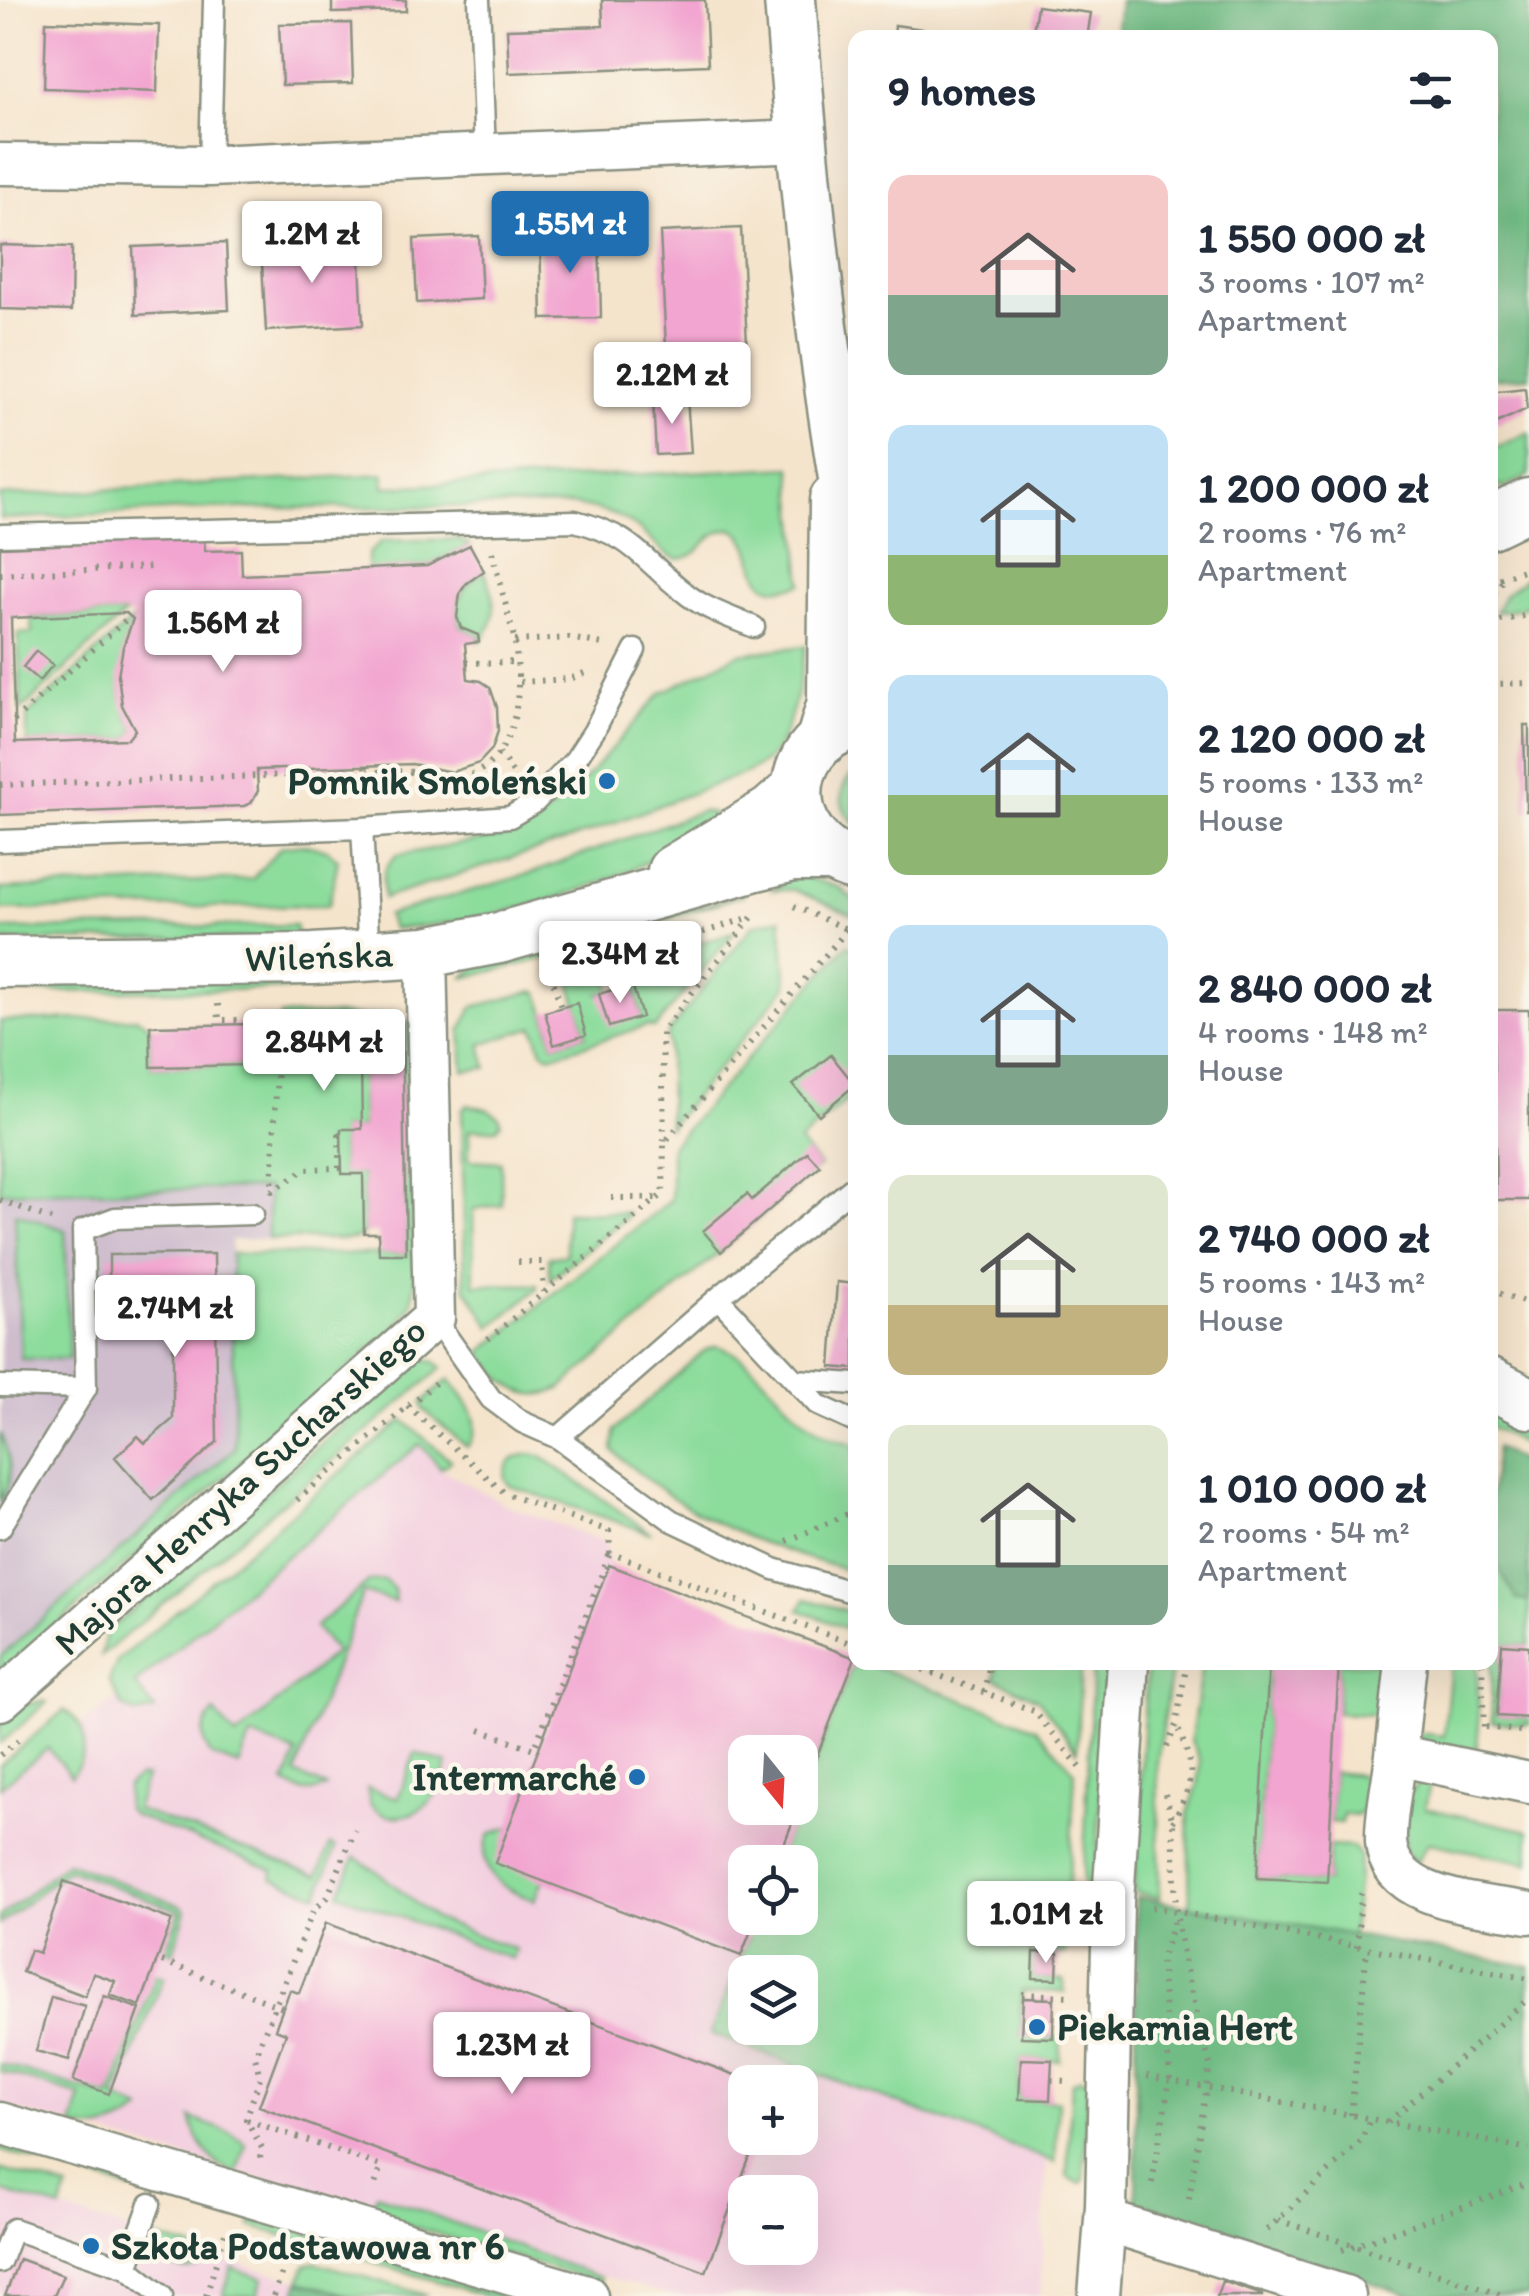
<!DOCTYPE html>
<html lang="en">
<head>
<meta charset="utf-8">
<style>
  body { margin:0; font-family:Itim,sans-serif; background:#f2f2f3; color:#1f2937; height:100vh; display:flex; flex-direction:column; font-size:38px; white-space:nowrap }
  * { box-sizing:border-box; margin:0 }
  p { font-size:32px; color:#747a83 }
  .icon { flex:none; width:55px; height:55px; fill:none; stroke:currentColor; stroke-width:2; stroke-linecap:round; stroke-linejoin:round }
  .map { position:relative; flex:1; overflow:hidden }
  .sheet { position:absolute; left:848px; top:30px; width:650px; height:1640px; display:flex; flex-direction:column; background:#fff; border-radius:20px; box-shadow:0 10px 40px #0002 }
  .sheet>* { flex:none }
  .needle { width:65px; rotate:162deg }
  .tools { position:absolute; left:728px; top:1735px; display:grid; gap:20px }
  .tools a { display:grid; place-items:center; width:90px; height:90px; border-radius:20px; background:#fff; box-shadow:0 10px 40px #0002; font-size:50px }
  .price { position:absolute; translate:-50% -85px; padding:0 22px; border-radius:10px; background:#fff; color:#222; font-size:32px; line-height:65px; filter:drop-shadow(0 2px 5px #0008) }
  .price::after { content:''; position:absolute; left:50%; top:60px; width:30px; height:22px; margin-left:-15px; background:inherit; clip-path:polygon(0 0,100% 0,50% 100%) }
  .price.selected { background:#1f6fb2; color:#fff }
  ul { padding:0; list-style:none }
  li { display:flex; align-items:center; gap:30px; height:250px; padding:0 40px }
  li span { display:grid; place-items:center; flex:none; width:280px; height:200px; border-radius:20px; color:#555 }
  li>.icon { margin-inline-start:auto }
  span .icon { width:120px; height:120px; fill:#fffc; stroke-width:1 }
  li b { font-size:42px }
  h2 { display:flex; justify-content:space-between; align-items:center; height:120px; padding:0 40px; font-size:42px }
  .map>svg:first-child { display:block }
  .built { fill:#f3cfdf; fill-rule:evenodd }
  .industrial { fill:#cfbdce }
  .green { fill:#8cdc9c; stroke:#568c68; stroke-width:2.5; fill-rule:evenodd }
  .forest { fill:#71bc84; stroke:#487c5c; stroke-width:2.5 }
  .building { fill:#f2a5d0; fill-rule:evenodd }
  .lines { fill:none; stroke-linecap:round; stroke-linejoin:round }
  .service-casing { stroke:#8a9080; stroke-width:25 }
  .minor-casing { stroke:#8a9080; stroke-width:45 }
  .tertiary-casing { stroke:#8a9080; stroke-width:55 }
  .path { stroke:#8a9080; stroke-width:6; stroke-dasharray:2.5 8; stroke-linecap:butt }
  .service { stroke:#fff; stroke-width:20 }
  .minor { stroke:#fff; stroke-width:40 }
  .tertiary { stroke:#fff; stroke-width:50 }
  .poi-dot { fill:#1f6fb2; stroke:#fbf7ec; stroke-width:4 }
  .labels { text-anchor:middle; stroke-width:9; stroke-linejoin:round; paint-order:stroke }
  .poi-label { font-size:38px; font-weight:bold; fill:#1f3d34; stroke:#fbf7ec; text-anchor:end }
  .street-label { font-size:38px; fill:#1f3d34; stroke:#fbf7ec }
</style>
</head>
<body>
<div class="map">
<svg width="1529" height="2296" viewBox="0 0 1529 2296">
  <rect width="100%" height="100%" fill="#fbf7ec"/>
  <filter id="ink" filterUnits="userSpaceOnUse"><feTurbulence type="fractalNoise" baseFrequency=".01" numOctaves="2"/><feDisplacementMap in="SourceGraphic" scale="20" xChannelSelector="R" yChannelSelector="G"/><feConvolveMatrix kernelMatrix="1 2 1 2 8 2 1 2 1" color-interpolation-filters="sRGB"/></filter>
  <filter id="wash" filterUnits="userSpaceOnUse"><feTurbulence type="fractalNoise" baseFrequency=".0048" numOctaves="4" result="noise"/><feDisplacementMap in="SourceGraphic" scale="40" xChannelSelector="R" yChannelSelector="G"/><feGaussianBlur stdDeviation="2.25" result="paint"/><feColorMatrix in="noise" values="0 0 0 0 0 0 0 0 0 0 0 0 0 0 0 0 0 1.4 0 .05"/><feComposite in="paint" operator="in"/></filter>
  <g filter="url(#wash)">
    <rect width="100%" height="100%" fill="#f5e4cc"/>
    <path class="built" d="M420 1443 441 1469 506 1505 605 1542 610 1565 855 1658 800 1801V1752H745V1808H797L776 1862H745V1918H755L711 2034 1047 2160 1040 2296H673L0 2105V1787L134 1685ZM745 2082H800V2138H745ZM745 2192H800V2248H745Z
      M0 2191 219 2257 351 2296H0Z"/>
    <path class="industrial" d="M268 1188V1239L231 1240 235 1447 0 1657V1192Z"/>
    <path class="green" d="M1529 432V476L1501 489 1498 484 1490 487V451Z
      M791 467 802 584C737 605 768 546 732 529 702 531 705 557 678 559 663 555 658 546 647 536 626 515 601 510 574 505L208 509 0 519V496L384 474V487Z
      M457 539 470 545 427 566 368 570V554L382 541Z
      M484 571C496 595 500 622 479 642L478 635 461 628C452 602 462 585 484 571Z
      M1529 576V603L1522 608 1495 612 1505 594Z
      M126 613 21 710 18 634 32 633 31 618Z
      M133 619C118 660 112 692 135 730L128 739 27 743V715Z
      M806 646C800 678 792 736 768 759 763 764 754 768 748 772L563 842 384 898C382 879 382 868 397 855L506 836 523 830 561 802 586 778 661 693 739 654Z
      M855 772V824C838 808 836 788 855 772Z
      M701 811 712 813 720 822C618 885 512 920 392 929L387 915 532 873Z
      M301 844 328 850 338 860 329 905 0 910V889L252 879 281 847Z
      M795 874 839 887 855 901V916L794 890H772Z
      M745 894 551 957 463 978 478 965Z
      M781 918 787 986 669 1127 668 1033 753 925Z
      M295 925 298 938 0 941V929Z
      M734 932 655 1028 647 1026 550 1056 542 1051 534 1027 481 1044 487 1068 464 1071 461 1030 473 1007 534 991 539 993 554 1045 586 1035 571 985 573 981 606 972 611 990 599 994 642 1016 628 965Z
      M847 945 855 948V1093L799 1142 820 1166 560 1389C524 1406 499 1380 481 1352L671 1200V1146Z
      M297 979 296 989 26 992 14 983Z
      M339 1015 409 1021 415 1283 412 1303 399 1324 0 1675V1657L235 1448 231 1254H406L402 1022 280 1024V1016Z
      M137 1018 150 1026 151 1067 361 1063 362 1129H341L342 1173 363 1174 364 1233 355 1239H268V1188L0 1192V1021Z
      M467 1105 488 1109 500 1118 501 1123 496 1129 469 1130V1160L501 1162 502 1205 473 1209 474 1284 537 1285V1289L491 1327 465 1287 462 1110Z
      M566 1212 628 1213 626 1218 550 1279 549 1257 566 1255Z
      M15 1213 65 1230 69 1359H21Z
      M716 1346C766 1356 789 1435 855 1444V1572C780 1552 711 1528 648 1480 636 1470 623 1462 613 1450L615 1430 705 1350Z
      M425 1360 436 1362 442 1368 101 1656 106 1633 414 1362Z
      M449 1379C465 1400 488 1423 467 1447L424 1410 422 1403Z
      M1490 1404 1529 1425V1446L1490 1427Z
      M403 1420 451 1461 441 1468 420 1444 135 1684 155 1710 137 1714 122 1706 109 1680 118 1660Z
      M0 1433C11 1458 15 1478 0 1502Z
      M532 1454 542 1457 651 1533 510 1486 505 1479C504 1462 516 1455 532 1454Z
      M1490 1552 1516 1599 1529 1602V1646L1502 1644 1497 1715 1529 1718V1725L1492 1722Z
      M384 1580 394 1589 395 1602 363 1592 295 1774 326 1787C311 1796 299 1792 285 1783L297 1753 251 1736 239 1766 212 1756C199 1741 202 1726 214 1712L236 1737 336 1652 315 1627 370 1581Z
      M806 1599 855 1613 852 1631 799 1610Z
      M855 1658V1662L866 1663 1036 1728 1075 1772 1065 1953H1034L1033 1978 1064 1980V1992L1022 1991 1021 2036 1061 2038 1060 2061 1021 2059 1019 2098 1058 2101 1055 2162 711 2034 756 1918H800V1862H777ZM745 1972H800V2028H745Z
      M998 1663H1081L1077 1751 1039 1700 995 1678Z
      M1093 1663H1109L1095 1889 1085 1887 1083 1878Z
      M1147 1663H1172L1157 1763 1160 1898 1134 1892Z
      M1202 1663H1269L1257 1878 1327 1882 1329 1846 1353 1847 1360 1855 1352 1936 1190 1907 1188 1813 1198 1784 1200 1762 1191 1740Z
      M1339 1663H1382L1379 1708 1374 1715 1337 1713Z
      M1451 1663H1477L1479 1725 1476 1756 1422 1742 1415 1733 1444 1736Z
      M41 1701 47 1702 0 1744V1725L21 1706Z
      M64 1710C89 1725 90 1754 71 1776L48 1748 0 1787V1765Z
      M415 1753 448 1764C443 1777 439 1792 429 1802 412 1819 386 1823 370 1804L367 1788 398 1798Z
      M1333 1772 1360 1775C1369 1788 1369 1803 1358 1815L1343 1814 1342 1823 1330 1822Z
      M139 1777H146L135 1809 318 1876 330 1845 336 1847 318 1895 272 1878 273 1870 133 1815 126 1808 127 1786Z
      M1431 1779 1425 1808 1529 1831V1863L1428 1843 1415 1864 1404 1846 1406 1797 1421 1780Z
      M509 1827 543 1880 535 1900C504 1891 472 1871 490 1834Z
      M355 1857 378 1872 435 1919 516 1950 512 1959 339 1894Z
      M67 1862 182 1906 186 1910 173 1953 166 1950 180 1911 68 1869 0 1924V1917Z
      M156 1975 164 1977 115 2098 142 2110C122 2127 97 2134 72 2127L81 2096 0 2071V2064L110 2097Z
      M1081 2078 1088 2084 1084 2179 1081 2183 1067 2177 1072 2083Z
      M191 2118 229 2132 246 2144 237 2174C211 2166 197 2143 191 2118Z
      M0 2140 134 2180 132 2190 0 2150Z
      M0 2169 68 2189 61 2209 0 2191Z
      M377 2194 601 2278 600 2283 371 2214Z
      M253 2217 521 2296H487L251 2226Z
      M158 2238 207 2253C199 2283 170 2265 150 2257Z
      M315 2262 429 2296H351L300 2281 305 2266Z
      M232 2268 263 2278 257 2296H223Z"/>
    <path class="forest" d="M1120 0H1529V377L1490 379V38L1116 37Z
      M1496 1448 1529 1466V1602L1516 1599 1490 1552V1493Z
      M1136 1897 1529 1966V2296H1411L1136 2201Z
      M300 2281 351 2296H295Z"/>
    <g id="blocks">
      <path class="building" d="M332 0H406V11L332 13Z
        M602 0H705L708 65 509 73 507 29 603 26Z
        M1037 6 1091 13 1087 38H1032Z
        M46 21 159 25 157 92 44 88Z
        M351 23 353 83 282 85 279 24Z
        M895 25 944 32 943 38H894Z
        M741 228 747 343 666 347 660 232Z
        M599 233 601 318 542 319 540 234Z
        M479 236 482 299 417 303 414 239Z
        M359 241 363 325 266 331 261 247Z
        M226 243 229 310 135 315 133 247Z
        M0 245 72 247 71 311 0 309Z
        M1525 388 1527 409 1490 426V392Z
        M687 398 691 453 656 455 653 400Z
        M204 539 205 551 241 550 242 575 427 566 470 545 484 571 466 584 460 593 457 617 461 628 478 635 479 642 465 644 468 679 481 681 490 687 497 707 498 731 492 749 479 763 452 772 412 764 257 770 258 791 251 803 244 806 0 815V547ZM126 613 133 619 123 647 118 675 122 705 135 730 128 739 15 743 11 618Z
        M36 651 53 665 39 681 23 667Z
        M1524 725H1529V811H1526Z
        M632 984 642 1017 609 1027 599 994Z
        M577 1003 586 1035 554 1045 545 1012Z
        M1493 1010H1529V1200H1496Z
        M402 1021 406 1254H379L378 1233H364L363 1174H342L341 1129H362L361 1063 151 1067 150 1026Z
        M831 1055 855 1085 819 1115 793 1085Z
        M807 1152 820 1166 721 1252 703 1231 747 1194 752 1200Z
        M214 1254 217 1442 153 1500 115 1457 138 1436 145 1443 173 1419V1305H109V1255Z
        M837 1282 855 1284V1369L831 1367Z
        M609 1565 855 1658 800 1800V1752H745V1808H798L777 1862H745V1918H756L741 1956 495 1863Z
        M1502 1644 1529 1646V1718L1497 1716Z
        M1269 1662H1339L1327 1882 1257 1878Z
        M64 1881 172 1920 140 2006 110 1995 115 1981 93 1973 85 1996 22 1972 30 1950 39 1953Z
        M326 1923 754 2082H745V2138H757L706 2272 259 2106 286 2033 275 2029 283 2008 290 1990 299 1993Z
        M1034 1952 1058 1953 1057 1979 1033 1978Z
        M104 1996 140 2009 109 2094 73 2081Z
        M51 1997 85 2006 69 2060 36 2051Z
        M1023 1998 1054 1999 1053 2038 1021 2037Z
        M1021 2059 1052 2060 1050 2100 1019 2099Z
        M19 2259 63 2275 54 2296H5Z
        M1222 2281 1263 2295V2296H1217Z"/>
    </g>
  </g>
  <g filter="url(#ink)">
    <use href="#blocks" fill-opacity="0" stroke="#8a9080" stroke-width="2.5"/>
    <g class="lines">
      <defs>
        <path id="service" d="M479 0 485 153
          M210 166 214 0
          M0 535 575 521C636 537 639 557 684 592 704 609 730 617 754 627
          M362 828 369 955
          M0 841 362 828 510 817 535 802 575 760 594 731 635 650
          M718 1298 818 1405 855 1422
          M434 1318 491 1399 522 1422 558 1438 671 1520 774 1569 855 1593
          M796 1380 855 1384
          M0 1386 86 1388 83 1230 115 1218 253 1214
          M558 1438 718 1298 855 1186
          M0 1528 86 1388
          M0 2262 13 2229 127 2268 150 2204
          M127 2268 162 2296"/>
        <path id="minor" d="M0 164 210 166 801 141
          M1406 1662 1396 1755 1529 1783
          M0 1700 434 1318 426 952
          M1396 1755C1393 1783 1385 1814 1386 1842 1390 1902 1483 1904 1529 1913
          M0 2123 587 2296
          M1105 2224 1123 2226 1345 2296
          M1099 2296 1106 2206 1113 1902 1128 1662"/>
        <path id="tertiary" d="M790 0C804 181 822 362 855 541
          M1490 523 1529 504
          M822 739 833 702 835 500
          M850 864C780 840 779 747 851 724
          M673 871 771 812 797 789
          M0 962 313 959 426 952 499 938 752 866 793 856H831
          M1490 1383 1529 1403"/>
      </defs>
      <use href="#service" class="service-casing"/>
      <use href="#minor" class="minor-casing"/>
      <use href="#tertiary" class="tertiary-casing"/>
      <path class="path" d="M492 552 515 641 517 662
        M0 574 152 567
        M1490 582 1529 568
        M1490 602 1496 589 1507 576
        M1490 623 1529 615
        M515 641 569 638 603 644
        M520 682 570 679 587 672
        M1490 684 1529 683
        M14 721 130 616
        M499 753 516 777
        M346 766 349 797
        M366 766V795
        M0 785 405 771C423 773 443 782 460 778 511 768 522 706 517 662L467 663
        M794 906 855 933
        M615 959 622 987
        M551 973 561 1008
        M553 973 564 977 745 919
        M218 1004 219 1020H270V1024
        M277 1065 272 1191 305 1169 339 1168V1135H342
        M664 1141 662 1031 753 916
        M611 1198H659
        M0 1200 54 1220
        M518 1262H542L544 1292
        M1490 1290 1529 1304
        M488 1339 663 1194 664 1143 848 929
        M407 1406 506 1494 609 1531 610 1553 855 1645
        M297 1500 440 1379
        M787 1541 855 1511
        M903 1662 1034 1711 1081 1768
        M1482 1662 1484 1735
        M984 1693 990 1662
        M1486 1727 1529 1732
        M480 1730 534 1749 610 1553
        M1167 1747 1176 1725 1187 1662
        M0 1755 18 1740
        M1165 1794 1173 1822 1176 1913 1186 1970 1210 2065 1188 2205
        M1173 1822C1195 1776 1196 1773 1177 1726
        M1152 1907 1529 1979
        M1357 1947 1361 1893
        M162 1961 283 2008
        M1022 1994 1071 1996
        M1053 2018 1069 2019
        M1147 2076 1529 2149
        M1051 2080 1066 2081
        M1351 2115 1367 1948
        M247 2120 381 2166 373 2191
        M1388 2122 1529 1998
        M260 2158 262 2148 246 2119 260 2078 255 2056 313 1911 327 1898 355 1830
        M1152 2183 1170 2079 1161 1960 1176 1915
        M1278 2220 1505 2296
        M1267 2230 1361 2141 1370 2119
        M1342 2250 1529 2183
        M206 2296 226 2230
        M274 2296 288 2252"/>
      <use href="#service" class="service"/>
      <use href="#minor" class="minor"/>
      <use href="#tertiary" class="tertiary"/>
    </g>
  </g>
  <g class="poi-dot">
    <circle cx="607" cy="781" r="10"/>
    <circle cx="637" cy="1777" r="10"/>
    <circle cx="1037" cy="2027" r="10"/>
    <circle cx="91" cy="2246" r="10"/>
  </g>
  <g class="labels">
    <g class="poi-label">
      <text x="587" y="794">Pomnik Smoleński</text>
      <text x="617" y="1790">Intermarché</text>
      <text x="1057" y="2040" text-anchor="start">Piekarnia Hert</text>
      <text x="111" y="2259" text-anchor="start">Szkoła Podstawowa nr 6</text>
    </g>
    <g class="street-label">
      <text transform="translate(319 956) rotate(-2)" y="13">Wileńska</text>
      <text transform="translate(240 1486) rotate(-42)" y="13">Majora Henryka Sucharskiego</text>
    </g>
  </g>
</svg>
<div class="tools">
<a><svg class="needle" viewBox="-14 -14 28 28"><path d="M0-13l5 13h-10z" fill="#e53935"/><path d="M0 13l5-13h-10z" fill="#747a83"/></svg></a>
<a><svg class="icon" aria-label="locate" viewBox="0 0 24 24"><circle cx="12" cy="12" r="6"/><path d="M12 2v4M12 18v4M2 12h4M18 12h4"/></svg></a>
<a><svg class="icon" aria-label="layers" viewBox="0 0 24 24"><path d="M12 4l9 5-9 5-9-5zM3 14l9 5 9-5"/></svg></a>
<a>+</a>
<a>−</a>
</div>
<b class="price selected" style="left:570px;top:276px">1.55M zł</b>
<b class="price" style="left:312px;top:286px">1.2M zł</b>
<b class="price" style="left:672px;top:427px">2.12M zł</b>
<b class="price" style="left:223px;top:675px">1.56M zł</b>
<b class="price" style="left:620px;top:1006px">2.34M zł</b>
<b class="price" style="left:324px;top:1094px">2.84M zł</b>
<b class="price" style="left:175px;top:1360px">2.74M zł</b>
<b class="price" style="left:1046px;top:1966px">1.01M zł</b>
<b class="price" style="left:512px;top:2097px">1.23M zł</b>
<section class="sheet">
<h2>9 homes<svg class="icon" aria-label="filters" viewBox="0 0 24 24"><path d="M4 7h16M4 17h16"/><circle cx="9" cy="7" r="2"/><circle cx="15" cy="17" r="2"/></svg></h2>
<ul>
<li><span style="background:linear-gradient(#f6c9c9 60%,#7fa58c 0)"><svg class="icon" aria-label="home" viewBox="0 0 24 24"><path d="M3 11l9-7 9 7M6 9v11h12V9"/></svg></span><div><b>1 550 000 zł</b><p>3 rooms · 107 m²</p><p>Apartment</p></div></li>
<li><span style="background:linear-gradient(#bfe0f5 65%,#8fb573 0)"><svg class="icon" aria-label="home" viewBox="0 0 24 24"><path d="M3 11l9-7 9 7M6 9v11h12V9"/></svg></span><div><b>1 200 000 zł</b><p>2 rooms · 76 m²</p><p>Apartment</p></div></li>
<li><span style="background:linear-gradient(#bfe0f5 60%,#8fb573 0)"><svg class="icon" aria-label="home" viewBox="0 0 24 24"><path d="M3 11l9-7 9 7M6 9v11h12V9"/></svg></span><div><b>2 120 000 zł</b><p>5 rooms · 133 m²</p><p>House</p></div></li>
<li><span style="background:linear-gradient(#bfe0f5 65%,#7fa58c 0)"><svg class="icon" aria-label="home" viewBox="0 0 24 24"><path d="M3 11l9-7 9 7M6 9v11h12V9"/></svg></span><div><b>2 840 000 zł</b><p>4 rooms · 148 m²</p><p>House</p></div></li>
<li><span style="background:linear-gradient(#dfe7d0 65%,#c2b280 0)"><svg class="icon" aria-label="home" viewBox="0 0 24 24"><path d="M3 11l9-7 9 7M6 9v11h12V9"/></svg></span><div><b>2 740 000 zł</b><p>5 rooms · 143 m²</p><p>House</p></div></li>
<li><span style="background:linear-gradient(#dfe7d0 70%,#7fa58c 0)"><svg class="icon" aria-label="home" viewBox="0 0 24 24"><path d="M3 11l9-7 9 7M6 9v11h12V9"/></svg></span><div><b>1 010 000 zł</b><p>2 rooms · 54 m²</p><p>Apartment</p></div></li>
</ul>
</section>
</div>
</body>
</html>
